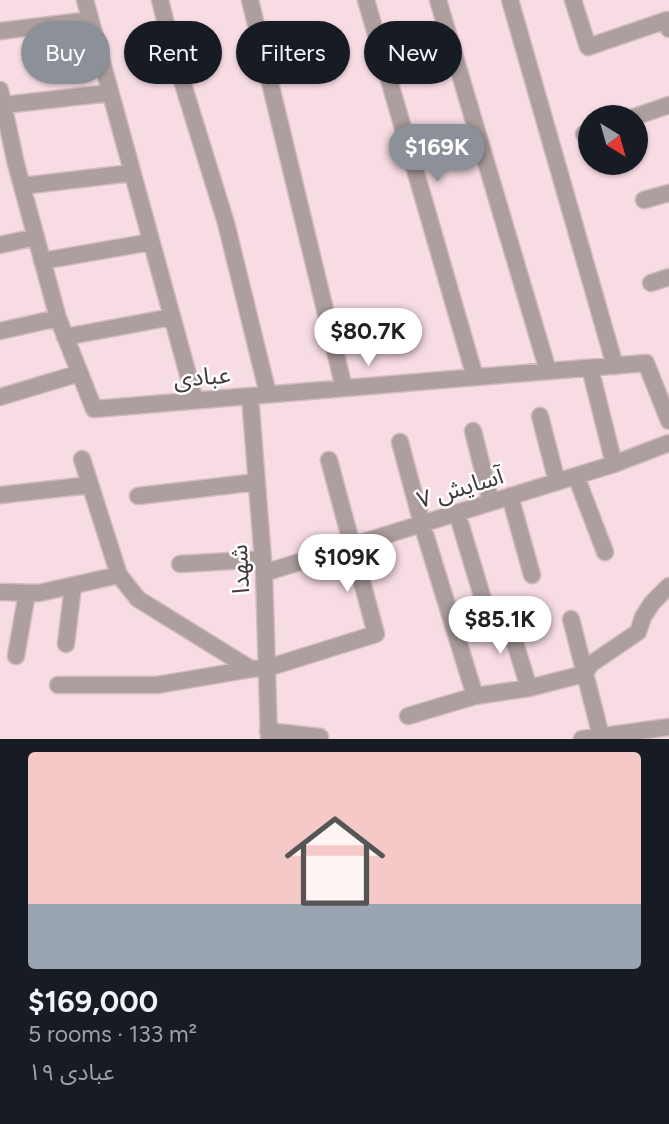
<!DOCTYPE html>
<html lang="en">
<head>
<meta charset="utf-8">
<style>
  body { margin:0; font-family:Figtree,"Noto Sans Arabic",sans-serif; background:#20242c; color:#f1f3f6; height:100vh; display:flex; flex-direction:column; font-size:26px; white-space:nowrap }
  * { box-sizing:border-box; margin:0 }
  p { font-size:23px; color:#9ea1a6 }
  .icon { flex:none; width:38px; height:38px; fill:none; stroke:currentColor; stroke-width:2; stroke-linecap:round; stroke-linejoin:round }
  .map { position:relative; height:739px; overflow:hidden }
  .panel { display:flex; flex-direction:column; background:#171b24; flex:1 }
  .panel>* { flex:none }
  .top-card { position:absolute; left:21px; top:21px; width:628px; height:63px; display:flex; gap:14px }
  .needle { width:46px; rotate:143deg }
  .tools { position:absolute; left:578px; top:105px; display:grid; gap:14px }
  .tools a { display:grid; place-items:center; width:70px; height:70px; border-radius:50%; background:#171b24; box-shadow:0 2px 5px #0004; font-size:35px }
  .price { position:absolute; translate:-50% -60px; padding:0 16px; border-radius:24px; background:#fff; color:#222; font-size:23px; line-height:46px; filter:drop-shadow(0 2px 4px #0008) }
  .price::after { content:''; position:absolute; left:50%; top:42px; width:21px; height:16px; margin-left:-10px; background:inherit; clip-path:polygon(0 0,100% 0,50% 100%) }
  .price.current { background:#8c9099; color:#fff }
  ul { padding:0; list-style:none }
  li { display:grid; align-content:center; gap:14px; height:371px; padding:0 28px }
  li span { display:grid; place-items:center; height:217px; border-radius:7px; color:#555 }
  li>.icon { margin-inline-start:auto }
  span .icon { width:126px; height:126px; fill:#fffc; stroke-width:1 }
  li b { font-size:30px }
  .tag { padding:0 24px; border-radius:32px; background:#171b24; box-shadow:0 2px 5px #0004; font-size:24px; line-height:63px }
  .tag.current { background:#8c9099; color:#fff }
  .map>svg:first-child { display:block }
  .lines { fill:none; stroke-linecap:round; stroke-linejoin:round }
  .minor-casing { stroke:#d4bbc2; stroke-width:19 }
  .minor { stroke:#ac9f9e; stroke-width:16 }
  .labels { text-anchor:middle; stroke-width:5; stroke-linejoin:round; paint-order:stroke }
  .street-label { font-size:24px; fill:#43393c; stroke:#fff }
</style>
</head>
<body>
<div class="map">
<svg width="669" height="739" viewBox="0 0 669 739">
  <rect width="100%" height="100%" fill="#f8dce4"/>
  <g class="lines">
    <defs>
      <path id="minor" d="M85 0 195 400
        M160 0 174 55 226 223 268 394
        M250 0 344 388
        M366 0 475 377
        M438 0 548 371
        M510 0 615 366
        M573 0 588 47 667 20 669 29
        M0 31 90 20
        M0 90 16 164 58 318 94 409 646 363 669 421
        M4 105 109 93
        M634 117 669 105
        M584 134 590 132
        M22 186 131 173
        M644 200 669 193
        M0 245 36 237
        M42 261 151 242
        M651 283 669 277
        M0 331 58 318
        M65 337 172 317
        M590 368 614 464
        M250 396 264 573 269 739
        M0 397 80 373
        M540 416 557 482
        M473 431 491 502
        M400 442 422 524 475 696
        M82 459 119 575 138 599 251 669 267 668 376 634 329 460
        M576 476 605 552
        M0 495 90 485
        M138 496 257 482
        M510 496 532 575
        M457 513 483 599
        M180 564 263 559
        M264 573 614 464 669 443
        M0 592 39 593 119 575
        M506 614 529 688
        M571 619 601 736
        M66 644 73 586
        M16 656 27 593
        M58 685H157L251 669
        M408 716 475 696 529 688 584 674 591 664 638 632 643 617 652 603 669 586
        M268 731 320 737
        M582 739 669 727"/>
    </defs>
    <use href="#minor" class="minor-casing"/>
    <use href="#minor" class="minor"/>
  </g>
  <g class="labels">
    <g class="street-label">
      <text transform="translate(202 377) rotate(-5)" y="8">عبادی</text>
      <text transform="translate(460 488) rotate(-17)" y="8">آسایش ۷</text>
      <text transform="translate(240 569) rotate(-93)" y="8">شهدا</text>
    </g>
  </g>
</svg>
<div class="tools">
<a><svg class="needle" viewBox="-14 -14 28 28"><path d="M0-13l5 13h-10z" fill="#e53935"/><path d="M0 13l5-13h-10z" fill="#9ea1a6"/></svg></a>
</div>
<b class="price current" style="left:437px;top:184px">$169K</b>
<b class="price" style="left:368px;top:368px">$80.7K</b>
<b class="price" style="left:347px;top:594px">$109K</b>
<b class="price" style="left:500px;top:656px">$85.1K</b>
<div class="top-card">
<a class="tag current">Buy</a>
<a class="tag">Rent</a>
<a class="tag">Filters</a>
<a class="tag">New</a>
</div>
</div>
<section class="panel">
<ul>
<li><span style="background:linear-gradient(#f6c9c9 70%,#9aa5b1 0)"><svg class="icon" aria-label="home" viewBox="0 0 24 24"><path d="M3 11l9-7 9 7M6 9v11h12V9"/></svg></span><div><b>$169,000</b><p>5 rooms · 133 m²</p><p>عبادی ۱۹</p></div></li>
</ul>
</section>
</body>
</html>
